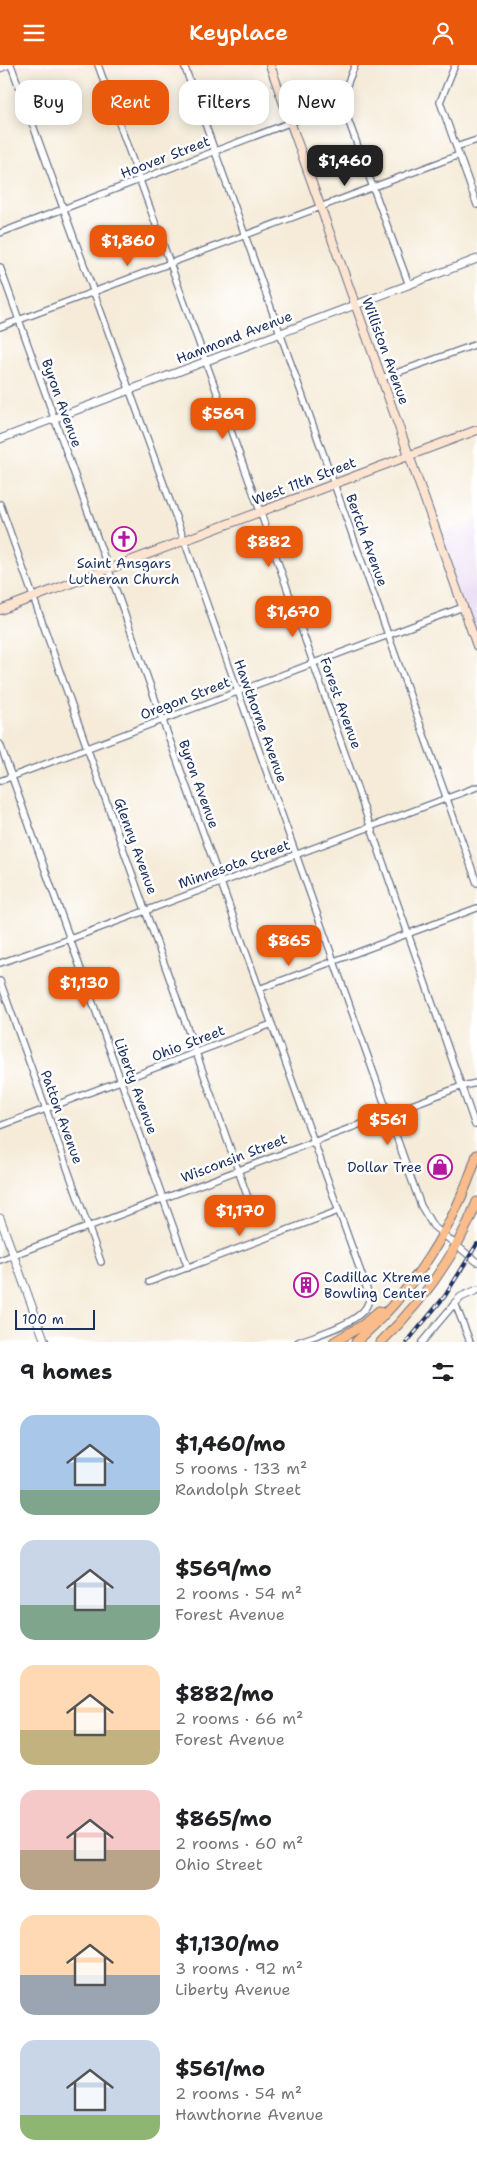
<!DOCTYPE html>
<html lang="en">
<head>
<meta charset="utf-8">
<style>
  body { margin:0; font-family:"Shantell Sans",sans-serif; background:#f2f2f2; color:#202124; height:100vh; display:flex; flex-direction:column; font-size:19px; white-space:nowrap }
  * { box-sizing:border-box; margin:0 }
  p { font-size:16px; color:#757577 }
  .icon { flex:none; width:28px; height:28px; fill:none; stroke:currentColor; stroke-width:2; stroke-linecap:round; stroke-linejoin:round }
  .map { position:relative; height:1277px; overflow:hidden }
  .details { display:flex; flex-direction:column; background:#fff; flex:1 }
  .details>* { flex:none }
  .top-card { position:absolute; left:15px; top:15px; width:448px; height:45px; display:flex; gap:10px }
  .scale { position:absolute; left:15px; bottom:12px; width:80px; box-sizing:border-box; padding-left:5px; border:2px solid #1b2f5e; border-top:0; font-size:14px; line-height:18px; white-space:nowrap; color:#1b2f5e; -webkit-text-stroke:4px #fff; paint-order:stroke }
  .price { position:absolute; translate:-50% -42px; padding:0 11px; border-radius:10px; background:#ea580c; color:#fff; font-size:16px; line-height:32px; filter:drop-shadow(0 1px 2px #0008) }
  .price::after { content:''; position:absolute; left:50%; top:30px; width:15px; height:11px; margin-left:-8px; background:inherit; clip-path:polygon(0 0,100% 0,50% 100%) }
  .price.selected { background:#222; color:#fff }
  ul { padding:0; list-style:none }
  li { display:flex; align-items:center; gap:15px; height:125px; padding:0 20px }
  li span { display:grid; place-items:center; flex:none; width:140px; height:100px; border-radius:15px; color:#555 }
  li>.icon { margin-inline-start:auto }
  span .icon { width:60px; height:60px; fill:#fffc; stroke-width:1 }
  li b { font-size:21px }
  h2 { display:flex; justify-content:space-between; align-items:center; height:60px; padding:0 20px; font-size:21px }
  .pill { padding:0 18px; border-radius:15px; background:#fff; box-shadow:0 2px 12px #0003; font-size:18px; line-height:45px }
  .pill.selected { background:#ea580c; color:#fff }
  header { display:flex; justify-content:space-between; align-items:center; height:65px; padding:0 20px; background:#ea580c; color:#fff; font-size:22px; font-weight:600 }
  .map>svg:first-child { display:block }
  .built { fill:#e6d2f0 }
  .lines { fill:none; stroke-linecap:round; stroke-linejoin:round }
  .minor-casing { stroke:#677189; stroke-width:8 }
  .tertiary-casing { stroke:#677189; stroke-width:9 }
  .secondary-casing { stroke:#677189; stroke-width:10 }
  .trunk-casing { stroke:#677189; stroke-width:11 }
  .minor { stroke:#fff; stroke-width:5.5 }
  .tertiary { stroke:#fff; stroke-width:7 }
  .secondary { stroke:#fde4d0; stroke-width:8 }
  .trunk { stroke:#f9bc8a; stroke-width:9 }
  .rail-casing { stroke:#1b2f5e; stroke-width:4 }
  .rail { stroke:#fff; stroke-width:2; stroke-dasharray:5.5; stroke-linecap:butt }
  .labels { text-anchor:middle; stroke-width:5; stroke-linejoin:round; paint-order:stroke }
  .street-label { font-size:14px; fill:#1b2f5e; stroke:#fff }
  .poi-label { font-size:14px; fill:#1b2f5e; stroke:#fff }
</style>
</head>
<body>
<header><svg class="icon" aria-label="menu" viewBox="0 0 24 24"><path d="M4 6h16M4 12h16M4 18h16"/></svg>Keyplace<svg class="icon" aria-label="person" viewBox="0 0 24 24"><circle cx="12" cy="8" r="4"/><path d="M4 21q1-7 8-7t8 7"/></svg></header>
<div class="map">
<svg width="477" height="1277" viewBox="0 0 477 1277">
  <rect width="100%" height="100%" fill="#fff"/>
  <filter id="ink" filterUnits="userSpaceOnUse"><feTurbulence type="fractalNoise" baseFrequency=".02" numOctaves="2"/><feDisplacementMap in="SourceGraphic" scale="10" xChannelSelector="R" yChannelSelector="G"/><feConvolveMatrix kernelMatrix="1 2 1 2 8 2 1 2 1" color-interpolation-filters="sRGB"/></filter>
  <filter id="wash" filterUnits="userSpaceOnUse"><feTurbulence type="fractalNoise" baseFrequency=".0096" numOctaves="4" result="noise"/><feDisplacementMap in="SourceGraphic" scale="20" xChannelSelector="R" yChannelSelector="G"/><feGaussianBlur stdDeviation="1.12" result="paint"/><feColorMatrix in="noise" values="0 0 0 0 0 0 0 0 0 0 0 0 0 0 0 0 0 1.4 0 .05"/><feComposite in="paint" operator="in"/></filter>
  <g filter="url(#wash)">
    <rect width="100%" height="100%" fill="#f5ebd8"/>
    <path class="built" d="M477 455V581L438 469Z"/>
  </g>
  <g filter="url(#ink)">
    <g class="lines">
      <defs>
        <path id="minor" d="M11 0 182 469 421 1141 433 1161 477 1197
          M98 0 260 446 475 1060
          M184 0 477 818
          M455 0 440 37 477 140
          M339 39 343 41 409 220
          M339 39 355 0
          M456 82 477 75
          M0 168 339 39
          M0 202 369 1230C372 1256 318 1269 298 1277
          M0 262 459 90
          M382 313 477 279
          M0 439 248 1133
          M0 679 188 1203
          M0 716 463 542
          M0 898 70 874 477 722
          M0 916 101 1197
          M259 924 477 843
          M0 1061 272 959
          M0 1195 462 1021 477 1018
          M149 1217 338 1146
          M455 1238 470 1277
          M422 1277 455 1238"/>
        <path id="tertiary" d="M0 3 7 0
          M0 374 477 194
          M0 1153 45 1277
          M455 1238 461 1232 477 1225"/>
        <path id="secondary" d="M270 0 477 581
          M0 545 477 365"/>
        <path id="trunk" d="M334 1277 363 1260 379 1246
          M356 1277C413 1227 454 1162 477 1090
          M381 1277C421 1238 456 1190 477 1137"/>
      </defs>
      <use href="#minor" class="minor-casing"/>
      <use href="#tertiary" class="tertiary-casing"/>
      <use href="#secondary" class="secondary-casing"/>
      <use href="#trunk" class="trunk-casing"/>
      <use href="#minor" class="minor"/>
      <use href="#tertiary" class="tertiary"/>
      <use href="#secondary" class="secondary"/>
      <use href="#trunk" class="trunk"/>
      <defs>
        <path id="rail" d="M407 1277 445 1231 477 1179"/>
      </defs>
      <use href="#rail" class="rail-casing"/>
      <use href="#rail" class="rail"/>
    </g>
  </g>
  <defs>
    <symbol id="church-ring" viewBox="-11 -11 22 22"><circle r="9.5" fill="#fff" stroke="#b5179e" stroke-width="1.5"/><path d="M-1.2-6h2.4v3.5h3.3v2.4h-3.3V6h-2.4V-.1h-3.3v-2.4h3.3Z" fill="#b5179e"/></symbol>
    <symbol id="shop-ring" viewBox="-11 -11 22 22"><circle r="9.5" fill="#fff" stroke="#b5179e" stroke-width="1.5"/><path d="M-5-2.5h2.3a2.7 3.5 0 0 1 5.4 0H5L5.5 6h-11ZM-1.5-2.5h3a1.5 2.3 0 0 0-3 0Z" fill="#b5179e"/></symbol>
    <symbol id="building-ring" viewBox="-11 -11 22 22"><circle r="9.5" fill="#fff" stroke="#b5179e" stroke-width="1.5"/><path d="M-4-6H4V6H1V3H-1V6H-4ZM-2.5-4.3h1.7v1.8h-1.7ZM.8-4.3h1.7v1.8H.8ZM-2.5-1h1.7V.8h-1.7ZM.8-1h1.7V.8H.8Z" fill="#b5179e"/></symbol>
  </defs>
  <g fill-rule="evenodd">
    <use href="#church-ring" x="110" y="460" width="28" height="28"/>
    <use href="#shop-ring" x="426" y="1088" width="28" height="28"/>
    <use href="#building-ring" x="292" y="1206" width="28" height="28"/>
  </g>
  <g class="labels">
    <g class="street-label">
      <text transform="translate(165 92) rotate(-21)" y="5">Hoover Street</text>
      <text transform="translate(234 272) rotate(-21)" y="5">Hammond Avenue</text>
      <text transform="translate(386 286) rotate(70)" y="5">Williston Avenue</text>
      <text transform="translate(62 338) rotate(70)" y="5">Byron Avenue</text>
      <text transform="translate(304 416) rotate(-21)" y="5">West 11th Street</text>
      <text transform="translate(367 475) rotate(70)" y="5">Bertch Avenue</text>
      <text transform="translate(185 633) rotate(-21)" y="5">Oregon Street</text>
      <text transform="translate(341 638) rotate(70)" y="5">Forest Avenue</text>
      <text transform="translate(261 656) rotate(70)" y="5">Hawthorne Avenue</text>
      <text transform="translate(199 719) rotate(70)" y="5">Byron Avenue</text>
      <text transform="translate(136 781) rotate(70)" y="5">Glenny Avenue</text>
      <text transform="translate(234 799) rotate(-20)" y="5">Minnesota Street</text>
      <text transform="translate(188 978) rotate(-21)" y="5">Ohio Street</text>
      <text transform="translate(136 1021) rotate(70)" y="5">Liberty Avenue</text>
      <text transform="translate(62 1052) rotate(70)" y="5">Patton Avenue</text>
      <text transform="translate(234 1093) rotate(-21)" y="5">Wisconsin Street</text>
    </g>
    <g class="poi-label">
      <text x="124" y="503">Saint Ansgars<tspan x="124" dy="16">Lutheran Church</tspan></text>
      <text x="422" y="1107" text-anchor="end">Dollar Tree</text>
      <text x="324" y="1217" text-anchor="start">Cadillac Xtreme<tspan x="324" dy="16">Bowling Center</tspan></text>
    </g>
  </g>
</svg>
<div class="scale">100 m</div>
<b class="price selected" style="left:345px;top:122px">$1,460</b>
<b class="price" style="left:128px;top:202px">$1,860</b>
<b class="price" style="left:223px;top:375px">$569</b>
<b class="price" style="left:269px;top:503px">$882</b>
<b class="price" style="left:293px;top:573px">$1,670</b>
<b class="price" style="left:289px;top:902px">$865</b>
<b class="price" style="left:84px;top:944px">$1,130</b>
<b class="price" style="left:388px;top:1081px">$561</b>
<b class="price" style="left:240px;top:1172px">$1,170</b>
<div class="top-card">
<a class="pill">Buy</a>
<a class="pill selected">Rent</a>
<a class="pill">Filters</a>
<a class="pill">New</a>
</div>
</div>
<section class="details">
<h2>9 homes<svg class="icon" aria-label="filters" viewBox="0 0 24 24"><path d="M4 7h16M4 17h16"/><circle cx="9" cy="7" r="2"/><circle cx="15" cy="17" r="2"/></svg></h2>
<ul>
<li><span style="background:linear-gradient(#a9c7e8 75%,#7fa58c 0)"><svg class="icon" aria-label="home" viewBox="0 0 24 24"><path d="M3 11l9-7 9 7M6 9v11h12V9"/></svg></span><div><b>$1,460/mo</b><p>5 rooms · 133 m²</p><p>Randolph Street</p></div></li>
<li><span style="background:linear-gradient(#c9d6e8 65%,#7fa58c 0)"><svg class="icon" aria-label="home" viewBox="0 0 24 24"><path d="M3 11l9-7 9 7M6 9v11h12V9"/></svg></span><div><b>$569/mo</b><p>2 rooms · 54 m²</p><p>Forest Avenue</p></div></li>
<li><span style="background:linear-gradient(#ffd9b3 65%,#c2b280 0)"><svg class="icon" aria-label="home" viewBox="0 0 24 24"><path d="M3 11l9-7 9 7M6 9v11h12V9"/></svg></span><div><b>$882/mo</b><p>2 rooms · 66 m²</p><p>Forest Avenue</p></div></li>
<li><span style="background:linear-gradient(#f6c9c9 60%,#b9a48a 0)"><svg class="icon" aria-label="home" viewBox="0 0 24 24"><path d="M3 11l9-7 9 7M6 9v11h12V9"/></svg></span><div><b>$865/mo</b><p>2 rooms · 60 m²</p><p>Ohio Street</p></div></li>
<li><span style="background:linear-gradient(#ffd9b3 60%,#9aa5b1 0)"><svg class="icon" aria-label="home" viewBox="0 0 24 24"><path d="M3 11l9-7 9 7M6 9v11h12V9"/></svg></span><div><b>$1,130/mo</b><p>3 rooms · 92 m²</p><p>Liberty Avenue</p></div></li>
<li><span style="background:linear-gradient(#c9d6e8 75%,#8fb573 0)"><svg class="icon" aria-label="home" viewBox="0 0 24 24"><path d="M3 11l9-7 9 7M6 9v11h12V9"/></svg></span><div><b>$561/mo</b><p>2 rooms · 54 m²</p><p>Hawthorne Avenue</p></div></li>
</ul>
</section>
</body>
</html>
